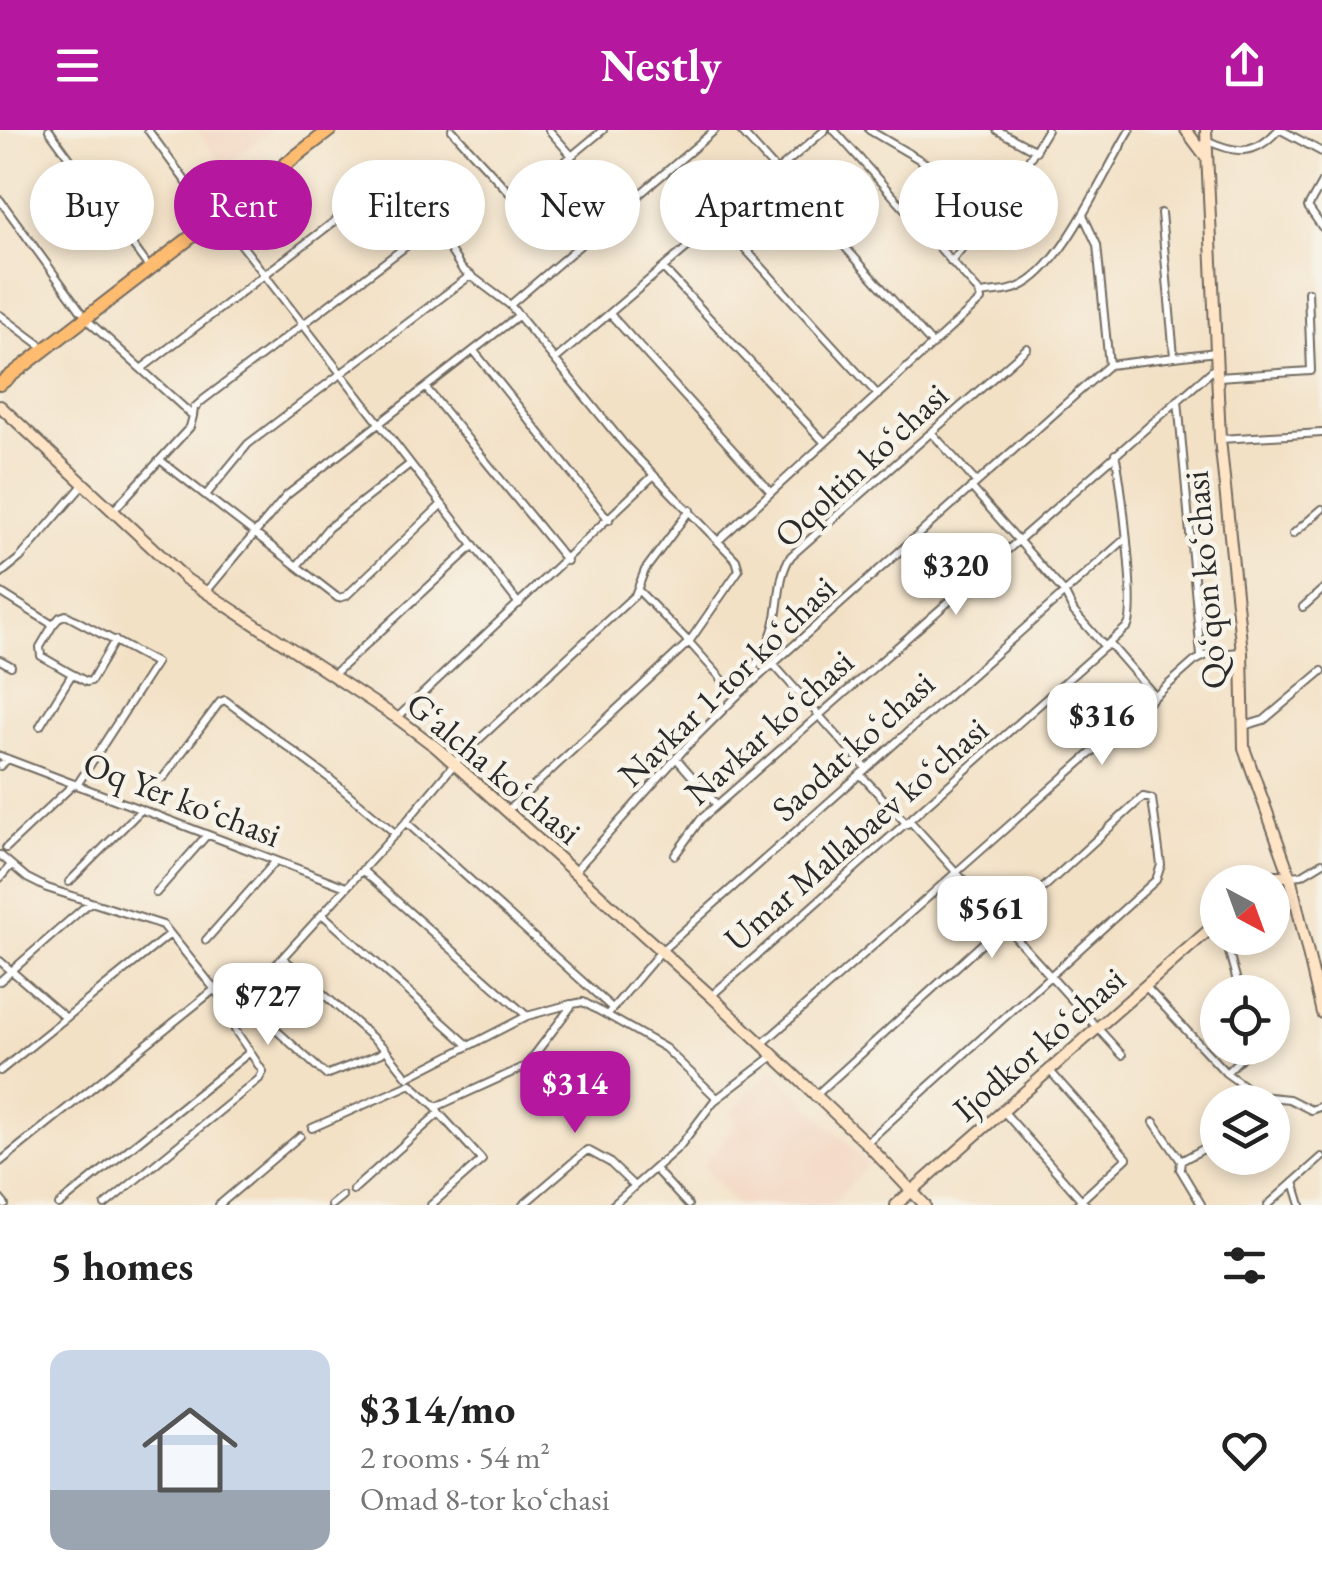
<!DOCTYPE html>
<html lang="en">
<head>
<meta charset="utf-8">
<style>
  body { margin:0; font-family:"EB Garamond",serif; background:#f6f6f6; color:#222; height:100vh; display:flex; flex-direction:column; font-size:38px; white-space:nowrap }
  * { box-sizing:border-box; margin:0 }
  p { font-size:32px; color:#767676 }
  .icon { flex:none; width:55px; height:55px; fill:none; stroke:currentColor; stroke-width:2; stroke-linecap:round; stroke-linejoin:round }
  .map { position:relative; height:1075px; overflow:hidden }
  .details { display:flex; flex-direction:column; background:#fff; flex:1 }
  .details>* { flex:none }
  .hud { position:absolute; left:30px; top:30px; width:1262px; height:90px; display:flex; gap:20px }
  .needle { width:65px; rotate:139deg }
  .controls { position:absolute; left:1200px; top:735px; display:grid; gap:20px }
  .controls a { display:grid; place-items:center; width:90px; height:90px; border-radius:50%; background:#fff; box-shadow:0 5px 15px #0003; font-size:50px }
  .price { position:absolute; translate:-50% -85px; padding:0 22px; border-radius:20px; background:#fff; color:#222; font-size:32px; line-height:65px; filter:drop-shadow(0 2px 5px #0008) }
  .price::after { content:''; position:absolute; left:50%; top:60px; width:30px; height:22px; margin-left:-15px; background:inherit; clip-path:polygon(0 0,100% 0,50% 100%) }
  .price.current { background:#b5179e; color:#fff }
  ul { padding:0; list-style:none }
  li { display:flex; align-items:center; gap:30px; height:250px; padding:0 50px }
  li+li { border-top:2px solid #e0e0e0 }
  li span { display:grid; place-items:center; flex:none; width:280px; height:200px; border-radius:20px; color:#555 }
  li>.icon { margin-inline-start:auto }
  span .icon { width:120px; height:120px; fill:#fffc; stroke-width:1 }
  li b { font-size:42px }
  h2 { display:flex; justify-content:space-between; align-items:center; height:120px; padding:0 50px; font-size:42px }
  .pill { padding:0 35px; border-radius:45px; background:#fff; box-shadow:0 5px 15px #0003; font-size:35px; line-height:90px }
  .pill.current { background:#b5179e; color:#fff }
  header { display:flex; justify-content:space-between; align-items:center; height:130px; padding:0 50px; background:#b5179e; color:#fff; font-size:45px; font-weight:700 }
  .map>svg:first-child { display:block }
  .built { fill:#f3d4bf }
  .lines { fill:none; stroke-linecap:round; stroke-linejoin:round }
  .street-casing { stroke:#716b61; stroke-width:10 }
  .secondary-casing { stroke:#716b61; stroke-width:14 }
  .highway-casing { stroke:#716b61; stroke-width:16 }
  .street { stroke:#fff; stroke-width:6 }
  .secondary { stroke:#ffe4c6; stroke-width:10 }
  .highway { stroke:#febc70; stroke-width:12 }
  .labels { text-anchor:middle; stroke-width:9; stroke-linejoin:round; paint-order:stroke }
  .street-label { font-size:35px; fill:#2b2b2b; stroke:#f7f3e8 }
</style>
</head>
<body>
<header><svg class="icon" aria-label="menu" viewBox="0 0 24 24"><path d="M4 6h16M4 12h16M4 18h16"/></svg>Nestly<svg class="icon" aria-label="share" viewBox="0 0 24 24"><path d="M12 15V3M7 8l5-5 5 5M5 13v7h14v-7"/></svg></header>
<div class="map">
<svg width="1322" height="1075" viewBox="0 0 1322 1075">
  <rect width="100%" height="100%" fill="#f7f3e8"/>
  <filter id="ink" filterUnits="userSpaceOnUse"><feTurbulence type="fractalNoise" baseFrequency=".01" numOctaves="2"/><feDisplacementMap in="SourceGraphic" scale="20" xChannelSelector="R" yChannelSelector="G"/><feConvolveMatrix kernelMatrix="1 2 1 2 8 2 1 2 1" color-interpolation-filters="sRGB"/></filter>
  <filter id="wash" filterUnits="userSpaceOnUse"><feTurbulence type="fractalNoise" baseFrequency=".0048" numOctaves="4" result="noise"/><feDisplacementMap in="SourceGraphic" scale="40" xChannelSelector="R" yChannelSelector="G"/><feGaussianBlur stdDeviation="2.25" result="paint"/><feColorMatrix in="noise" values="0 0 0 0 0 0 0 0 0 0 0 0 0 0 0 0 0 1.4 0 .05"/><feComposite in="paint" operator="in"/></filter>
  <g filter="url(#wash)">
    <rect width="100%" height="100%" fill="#f3e1c6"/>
    <path class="built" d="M197 0H273L223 37Z
      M772 940 869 1034 831 1075H738L702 1036 738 992 730 984Z"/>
  </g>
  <g filter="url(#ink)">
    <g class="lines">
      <defs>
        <path id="street" d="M49 0 145 132
          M148 0 209 83
          M452 0 517 71 603 0
          M549 0 572 26
          M715 0 510 175 623 313 736 430 739 440 689 512 737 566
          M740 0 933 215
          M869 0 997 75
          M997 0 1036 21
          M1281 0 1322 22
          M1206 10C1236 24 1255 26 1278 0
          M1322 52 1308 77 1322 97
          M0 70 81 181
          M1161 83 1174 226
          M1083 85 1097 115 1109 235
          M220 87 519 474
          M719 90 878 265
          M951 132 1020 45 1047 0
          M663 138 825 313
          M982 164C995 161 1007 163 1019 157 1063 139 1105 40 1130 0
          M610 184 771 362
          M0 185 39 214
          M86 189 193 286 190 297 113 381
          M474 221 609 390
          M556 229 825 0
          M141 239 403 39
          M1218 247 1311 241 1308 162
          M426 258 567 431
          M1178 270 1201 526
          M193 286 194 278 203 270 434 95 462 139 510 175
          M931 302 976 352
          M1220 309 1322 303
          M160 330 338 468 346 466 442 374
          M971 357 1064 462 1074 482 1105 517
          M206 365 248 314 471 145
          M1293 404 1322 379
          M719 410 981 170 979 162 834 0
          M297 436 328 398 410 334
          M0 444 20 428 83 355
          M0 462 53 495 60 487 66 485 156 533 77 655
          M205 463 287 365 519 185
          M1303 477 1322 460
          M1109 513 1155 566
          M0 530 11 536
          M773 534 866 638
          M72 544 87 552 91 551 115 510
          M333 545 474 415
          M733 561C753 542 771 515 776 487 780 467 779 443 791 426L1027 218
          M398 587 654 345
          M40 596 72 544 41 526 40 517 53 495
          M1244 596 1264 590 1322 541
          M0 626 346 757
          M676 628 717 675
          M0 636 8 629
          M860 644 907 694
          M163 648 220 572 225 570 329 648 396 704
          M507 681 689 512 638 460
          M910 691 1122 925
          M406 692 611 877
          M6 718 74 654
          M0 725 27 748 47 758 163 795 233 882
          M675 725 701 689 1215 238
          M362 740 527 886
          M574 742 688 615 737 566 1109 235 1216 222
          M1290 746 1302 745 1322 733
          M0 748 11 735
          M69 752 140 681
          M156 763 207 705
          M322 784 467 914
          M1225 808 1240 862
          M206 810 275 732
          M0 831 66 888
          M0 851 88 774
          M1146 857 1226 943 1251 918
          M711 866 1128 496C1137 479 1121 349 1115 324
          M244 871 326 945 382 923 384 918 283 828
          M233 882 406 692 461 626 635 465 645 440 690 380
          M607 885 665 918 717 968
          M761 915 1195 531 1207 525 1241 522
          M385 919 408 948
          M0 941 170 804
          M1050 941 1127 1028 1076 1075
          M1226 943 1258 966 1289 969 1311 980 1322 976
          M408 947 527 886 571 874
          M814 967 1143 667 1152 669 1161 735 1156 750 866 1013
          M1004 982 1086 1075
          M1154 992 1181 1031 1218 1011
          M312 998 411 954 436 977
          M1181 1031 1180 1039 1201 1074
          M0 1032 215 859
          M655 1039 688 1075
          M1294 1052 1301 1075
          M353 1060 439 983 436 977 526 936 573 874 583 872 607 885 661 821 1124 410
          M0 1069 5 1075
          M59 1075 250 922 235 900 233 882
          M105 1075 259 949 263 942 250 922
          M219 1075 300 1006
          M331 1075 342 1066
          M431 1075 482 1030 439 983
          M523 1075 587 1020 609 1032 634 1056
          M613 1075 680 1016 714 971 772 927
          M1268 1075 1322 1027"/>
        <path id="secondary" d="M1186 0 1206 27
          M1206 0 1220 309 1242 522 1244 618 1290 746 1322 883
          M0 276 186 449 397 588 437 618 711 866 866 1013 925 1075
          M1263 752 1276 746H1290
          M896 1075 1218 792"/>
        <path id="highway" d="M0 254 330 0"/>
      </defs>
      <use href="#street" class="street-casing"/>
      <use href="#secondary" class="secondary-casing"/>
      <use href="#highway" class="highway-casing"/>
      <use href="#street" class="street"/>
      <use href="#secondary" class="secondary"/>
      <use href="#highway" class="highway"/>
    </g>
  </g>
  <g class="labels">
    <g class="street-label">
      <text transform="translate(861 335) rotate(-43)" y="12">Oqoltin koʻchasi</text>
      <text transform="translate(1205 450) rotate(-95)" y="12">Qoʻqon koʻchasi</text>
      <text transform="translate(727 551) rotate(-44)" y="12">Navkar 1-tor koʻchasi</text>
      <text transform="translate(769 597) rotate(-42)" y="12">Navkar koʻchasi</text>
      <text transform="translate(853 616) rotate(-42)" y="12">Saodat koʻchasi</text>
      <text transform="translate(494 638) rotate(40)" y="12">Gʻalcha koʻchasi</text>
      <text transform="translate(182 669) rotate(21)" y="12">Oq Yer koʻchasi</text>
      <text transform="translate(856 704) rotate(-41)" y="12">Umar Mallabaev koʻchasi</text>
      <text transform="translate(1039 914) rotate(-41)" y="12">Ijodkor koʻchasi</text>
    </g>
  </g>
</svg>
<div class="controls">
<a><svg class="needle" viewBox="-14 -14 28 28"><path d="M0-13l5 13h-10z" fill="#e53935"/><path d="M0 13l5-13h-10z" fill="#767676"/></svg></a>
<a><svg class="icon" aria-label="locate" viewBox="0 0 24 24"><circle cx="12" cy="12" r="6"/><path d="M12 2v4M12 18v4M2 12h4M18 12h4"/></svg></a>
<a><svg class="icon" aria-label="layers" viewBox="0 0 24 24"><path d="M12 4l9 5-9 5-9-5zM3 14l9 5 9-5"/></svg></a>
</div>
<b class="price" style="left:956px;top:488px">$320</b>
<b class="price" style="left:1102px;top:638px">$316</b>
<b class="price" style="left:992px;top:831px">$561</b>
<b class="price" style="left:268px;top:918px">$727</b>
<b class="price current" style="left:575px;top:1006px">$314</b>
<div class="hud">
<a class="pill">Buy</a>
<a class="pill current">Rent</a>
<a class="pill">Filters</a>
<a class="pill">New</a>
<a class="pill">Apartment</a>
<a class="pill">House</a>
</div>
</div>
<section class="details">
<h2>5 homes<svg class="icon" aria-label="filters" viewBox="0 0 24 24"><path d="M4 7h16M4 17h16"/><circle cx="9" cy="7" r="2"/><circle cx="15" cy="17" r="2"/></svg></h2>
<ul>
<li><span style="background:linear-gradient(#c9d6e8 70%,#9aa5b1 0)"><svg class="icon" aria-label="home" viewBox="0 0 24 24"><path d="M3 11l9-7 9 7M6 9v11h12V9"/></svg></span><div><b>$314/mo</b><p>2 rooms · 54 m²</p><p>Omad 8-tor koʻchasi</p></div><svg class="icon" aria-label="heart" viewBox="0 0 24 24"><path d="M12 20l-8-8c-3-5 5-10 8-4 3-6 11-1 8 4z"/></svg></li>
</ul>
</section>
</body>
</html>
